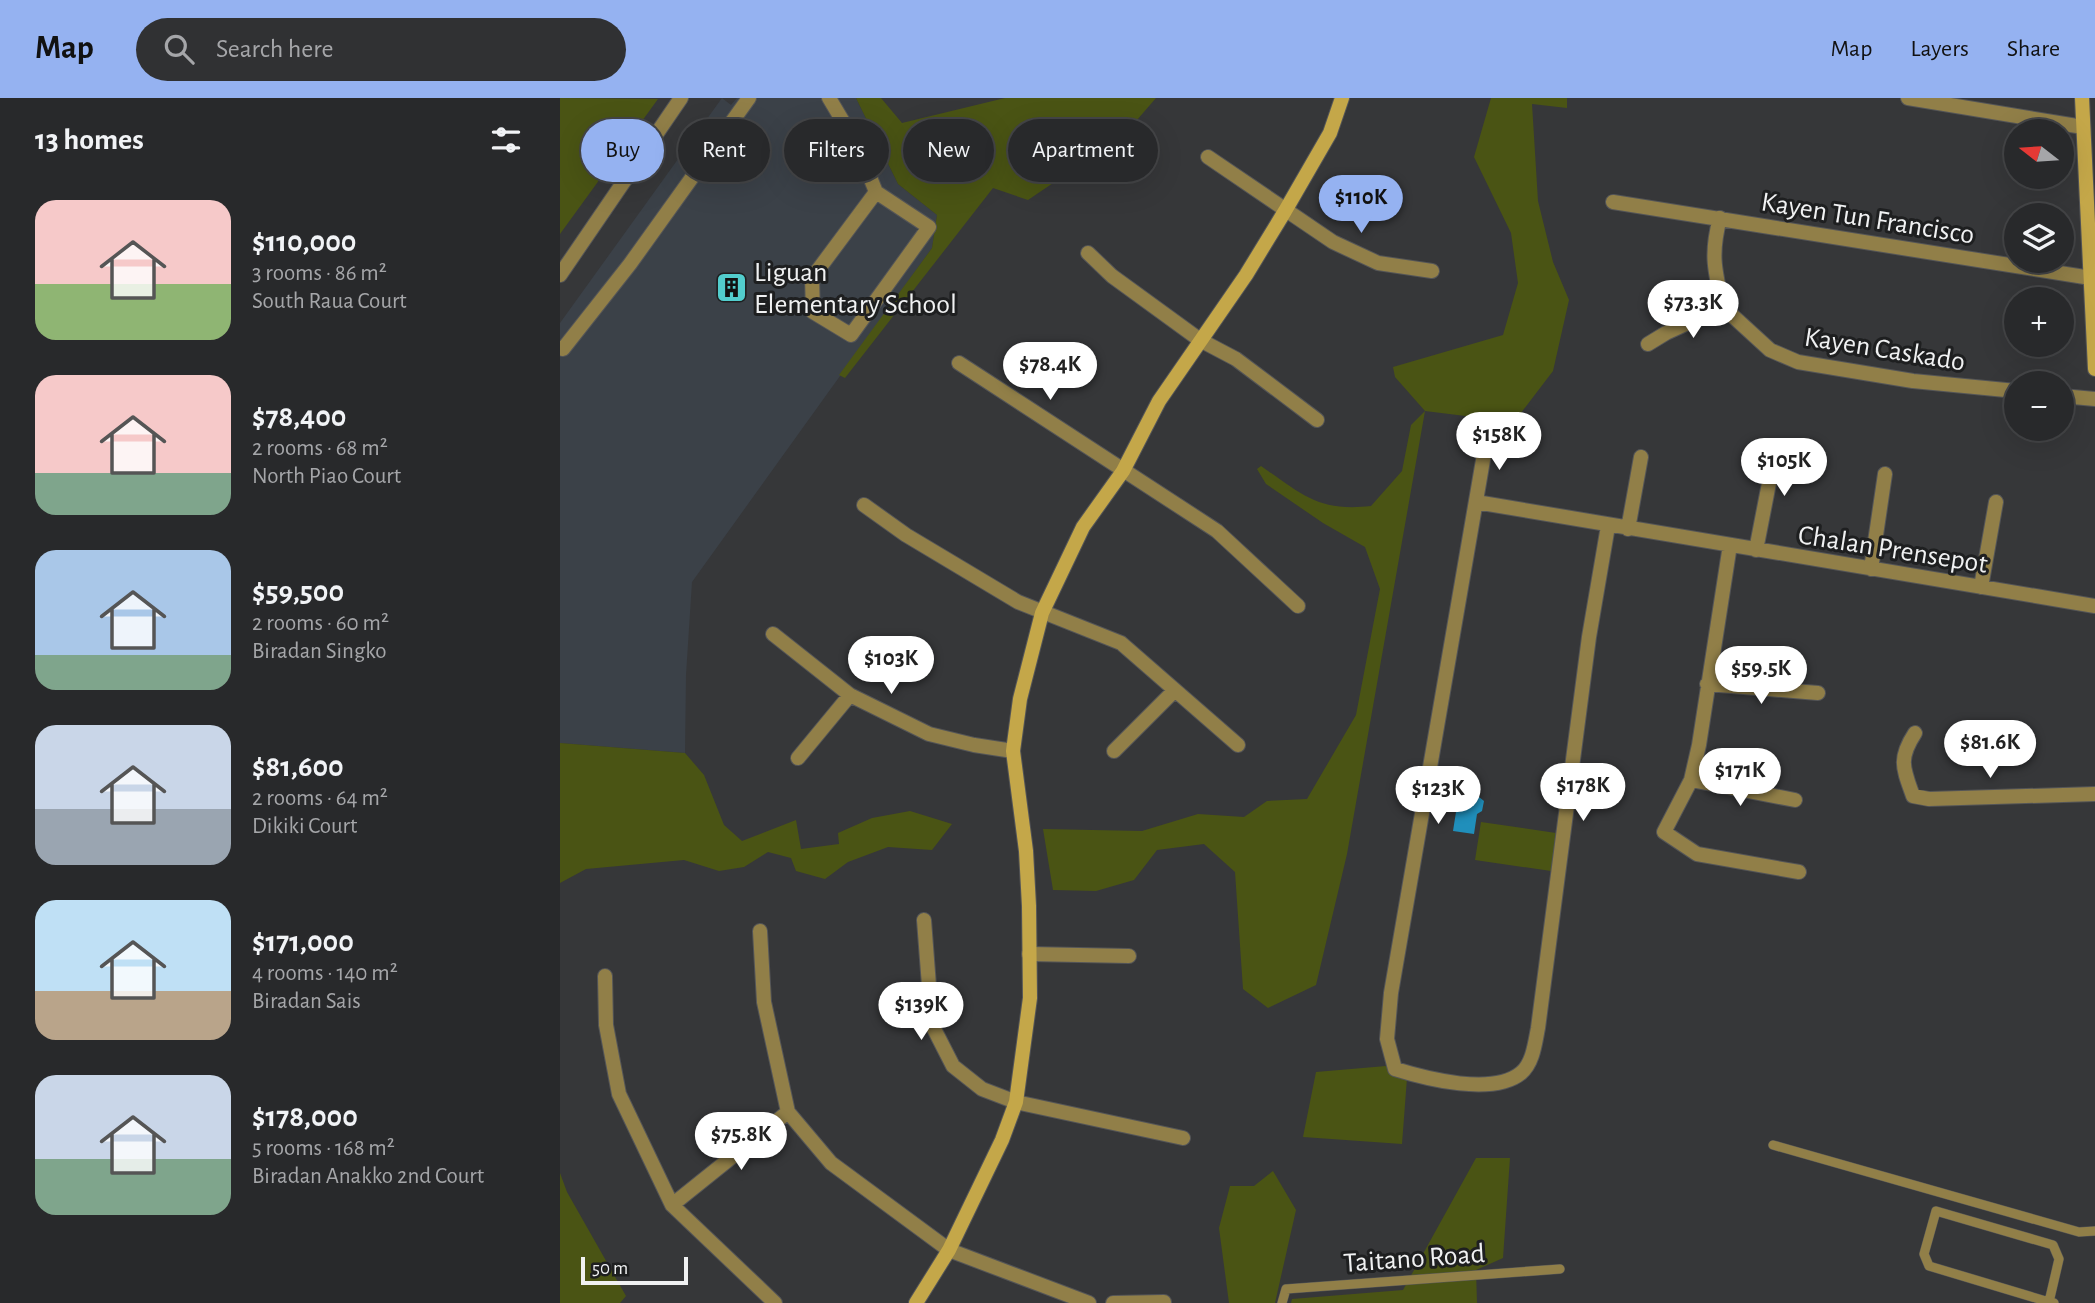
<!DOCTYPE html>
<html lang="en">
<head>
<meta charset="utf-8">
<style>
  body { margin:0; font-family:"Alegreya Sans",sans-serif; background:#303133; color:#f1f3f6; height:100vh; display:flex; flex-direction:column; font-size:26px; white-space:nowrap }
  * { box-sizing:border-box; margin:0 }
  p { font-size:23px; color:#a5a6a9 }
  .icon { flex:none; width:38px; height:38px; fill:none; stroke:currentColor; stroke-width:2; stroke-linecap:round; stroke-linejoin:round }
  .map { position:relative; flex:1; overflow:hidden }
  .sheet { display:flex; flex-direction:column; background:#28292b; width:560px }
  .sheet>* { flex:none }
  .banner { position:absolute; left:21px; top:21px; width:665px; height:63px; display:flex; gap:14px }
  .needle { width:46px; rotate:287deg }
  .controls { position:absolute; left:1444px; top:21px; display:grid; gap:14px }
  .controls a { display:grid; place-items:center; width:70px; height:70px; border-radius:50%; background:#28292b; box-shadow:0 7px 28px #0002,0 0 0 2px #444547; font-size:35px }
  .scale { position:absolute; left:21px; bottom:18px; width:107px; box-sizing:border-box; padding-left:7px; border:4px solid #f0f1f2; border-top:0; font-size:19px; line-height:24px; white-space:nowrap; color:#f0f1f2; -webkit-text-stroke:5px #1e1f20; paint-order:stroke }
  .price { position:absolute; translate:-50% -60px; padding:0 16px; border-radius:24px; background:#fff; color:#222; font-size:23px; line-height:46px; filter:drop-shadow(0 2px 4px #0008) }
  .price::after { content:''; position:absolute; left:50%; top:42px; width:21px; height:16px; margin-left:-10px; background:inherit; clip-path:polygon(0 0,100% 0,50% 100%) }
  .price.active { background:#95b2f1; color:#111 }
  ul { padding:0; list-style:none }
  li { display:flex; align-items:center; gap:21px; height:175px; padding:0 35px }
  li span { display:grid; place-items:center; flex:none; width:196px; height:140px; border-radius:21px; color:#555 }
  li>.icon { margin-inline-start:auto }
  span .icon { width:84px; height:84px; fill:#fffc; stroke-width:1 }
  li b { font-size:30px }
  h2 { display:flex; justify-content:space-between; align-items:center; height:84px; padding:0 35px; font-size:30px }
  .pill { padding:0 24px; border-radius:32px; background:#28292b; box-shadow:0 7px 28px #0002,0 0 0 2px #444547; font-size:24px; line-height:63px }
  .pill.active { background:#95b2f1; color:#111 }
  header { display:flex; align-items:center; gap:42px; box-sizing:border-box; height:98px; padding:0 35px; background:#95b2f1; color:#111 }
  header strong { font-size:33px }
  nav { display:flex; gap:38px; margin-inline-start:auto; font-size:24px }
  .search { width:490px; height:63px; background:#303133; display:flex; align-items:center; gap:18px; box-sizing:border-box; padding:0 24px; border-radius:38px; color:#a5a6a9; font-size:26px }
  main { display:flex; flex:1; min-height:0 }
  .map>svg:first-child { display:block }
  .built { fill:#3b4148 }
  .green { fill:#4a5414 }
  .water { fill:#208fbb }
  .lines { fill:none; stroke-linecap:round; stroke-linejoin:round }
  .lane-casing { stroke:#545557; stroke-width:10 }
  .street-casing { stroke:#545557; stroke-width:16 }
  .secondary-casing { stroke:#545557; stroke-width:16 }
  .lane { stroke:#917f48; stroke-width:9 }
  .street { stroke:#917f48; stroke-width:14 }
  .secondary { stroke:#c4a749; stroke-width:14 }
  .labels { text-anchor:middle; stroke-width:6; stroke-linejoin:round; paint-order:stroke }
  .street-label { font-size:28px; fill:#f0f1f2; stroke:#1e1f20 }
  .poi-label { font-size:28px; fill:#f0f1f2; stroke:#1e1f20; text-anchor:start }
</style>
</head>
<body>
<header>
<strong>Map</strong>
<div class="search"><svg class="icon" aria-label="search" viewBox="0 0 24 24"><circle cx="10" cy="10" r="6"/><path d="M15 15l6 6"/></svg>Search here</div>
<nav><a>Map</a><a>Layers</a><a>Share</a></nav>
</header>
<main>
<section class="sheet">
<h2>13 homes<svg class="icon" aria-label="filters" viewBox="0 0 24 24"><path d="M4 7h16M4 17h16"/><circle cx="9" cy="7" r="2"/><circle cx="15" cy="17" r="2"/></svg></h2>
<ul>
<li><span style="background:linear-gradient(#f6c9c9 60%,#8fb573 0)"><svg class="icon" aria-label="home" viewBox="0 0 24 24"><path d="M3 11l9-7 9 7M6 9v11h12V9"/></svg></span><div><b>$110,000</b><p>3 rooms · 86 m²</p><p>South Raua Court</p></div></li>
<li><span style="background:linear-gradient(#f6c9c9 70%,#7fa58c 0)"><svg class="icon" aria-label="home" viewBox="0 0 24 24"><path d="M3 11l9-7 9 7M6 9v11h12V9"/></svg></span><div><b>$78,400</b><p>2 rooms · 68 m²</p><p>North Piao Court</p></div></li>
<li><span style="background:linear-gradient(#a9c7e8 75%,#7fa58c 0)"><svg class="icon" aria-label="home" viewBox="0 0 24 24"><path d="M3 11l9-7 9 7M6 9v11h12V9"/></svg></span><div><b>$59,500</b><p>2 rooms · 60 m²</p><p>Biradan Singko</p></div></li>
<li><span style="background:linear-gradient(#c9d6e8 60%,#9aa5b1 0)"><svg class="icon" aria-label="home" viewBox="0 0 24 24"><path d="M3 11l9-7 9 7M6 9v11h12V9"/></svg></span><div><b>$81,600</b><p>2 rooms · 64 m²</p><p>Dikiki Court</p></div></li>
<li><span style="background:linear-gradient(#bfe0f5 65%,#b9a48a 0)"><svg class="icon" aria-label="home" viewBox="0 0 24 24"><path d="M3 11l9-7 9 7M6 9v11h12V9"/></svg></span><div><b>$171,000</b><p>4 rooms · 140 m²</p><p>Biradan Sais</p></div></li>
<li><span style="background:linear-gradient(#c9d6e8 60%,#7fa58c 0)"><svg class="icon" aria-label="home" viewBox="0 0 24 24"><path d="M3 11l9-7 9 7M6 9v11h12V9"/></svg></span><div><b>$178,000</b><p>5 rooms · 168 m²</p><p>Biradan Anakko 2nd Court</p></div></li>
</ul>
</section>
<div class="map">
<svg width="1535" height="1205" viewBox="0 0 1535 1205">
  <rect width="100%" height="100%" fill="#363739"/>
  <path class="built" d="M162 0 171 7 177 0H296L338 86 377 117 372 150 132 484 126 577 125 655 0 645V225Z"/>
  <path class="green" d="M0 0 98 1 0 136Z
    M296 0H321L342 25 445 0H596L564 37 468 102 433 90 285 280 279 277 372 150 377 117 338 86Z
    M931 0H1007V10L972 6 978 103 993 164 1009 202 993 273 954 324 865 313 787 756 756 887 708 910 683 891 675 774 644 746 597 752 574 782 536 793 493 792 483 731 582 733 638 716 684 719 707 703 747 701 796 617 820 491 805 449 763 425 706 386 697 371 701 368C742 396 758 414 811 408L842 373 851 327 865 313 835 279 833 269 943 237 958 185 951 135 914 59Z
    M0 645 125 655 144 677 164 727 182 743 236 722 241 751 279 746 278 735 312 720 350 713 392 726 372 752 328 749 288 764 265 781 236 773 231 760 208 754 184 769 159 773 124 762 26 771 0 785Z
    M921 724 996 735 991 773 915 762Z
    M826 968 847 980 842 1046 743 1039 756 974Z
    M916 1060H950L943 1160 916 1172 917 1205H731L732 1201 843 1192Z
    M713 1073 736 1112 715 1205H669L659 1130 670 1088H694Z
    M0 1075 7 1094 66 1198 60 1205H0Z"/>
  <path class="water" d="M899 695 919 699 924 703 922 713 917 716 914 736 893 733Z"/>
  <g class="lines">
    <defs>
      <path id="lane" d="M1213 1047 1519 1134 1535 1133
        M1489 1204 1499 1161 1493 1147 1376 1113 1364 1156 1369 1168 1489 1204 1494 1205
        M722 1205 726 1191 1000 1171"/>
      <path id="street" d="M269 0 297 47 316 94 369 129 291 237 253 214 252 180 316 94
        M1348 0 1523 29
        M648 59 773 144 818 165 872 173
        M1053 104 1531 180
        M1160 120C1150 157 1155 173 1163 209
        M528 155 552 178 640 242 676 261 757 322
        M0 177 121 0
        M1163 209 1210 252 1238 264 1353 283 1456 293
        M1088 246 1106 235 1163 209
        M0 250 3 251 70 166 189 0
        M399 265 657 433 738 508
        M1502 298 1535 301
        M927 339 831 895 827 941 835 971C867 981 933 998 961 975 973 965 975 945 978 930L1029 539 1048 428
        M916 404 1535 508
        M304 407 346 437 458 504 561 545 678 647
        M1068 431 1081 359
        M1170 447 1139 647 1131 682 1104 734 1137 756 1239 774
        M1196 452 1211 375 1201 353
        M1311 471 1325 376
        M1421 489 1436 404
        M213 536 290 597 369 636 414 647 453 653
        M1147 586 1258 595
        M1355 635C1338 661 1343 670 1353 698L1369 701 1535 696
        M554 653 614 593
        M238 660 290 597
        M1131 682 1235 702
        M364 822 372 927 393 968 422 991 456 1004 623 1040
        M200 833 204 904 228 1014 271 1065 389 1152 529 1205
        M469 856 569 858
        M45 878 46 927 59 996 112 1107 215 1205
        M112 1107 228 1014
        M553 1205 604 1204"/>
      <path id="secondary" d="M1522 0 1535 271
        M356 1205 389 1152 442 1042 456 1004 470 900 469 808 466 753 453 653 460 601 482 515 523 429 563 373 599 303 686 177 725 113 770 35 782 0"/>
    </defs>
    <use href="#lane" class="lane-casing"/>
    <use href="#street" class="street-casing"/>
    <use href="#secondary" class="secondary-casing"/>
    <use href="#lane" class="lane"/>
    <use href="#street" class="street"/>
    <use href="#secondary" class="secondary"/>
  </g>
  <defs>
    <symbol id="building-square" viewBox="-11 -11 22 22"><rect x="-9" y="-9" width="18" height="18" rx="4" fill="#52cdcd" stroke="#1e1f20"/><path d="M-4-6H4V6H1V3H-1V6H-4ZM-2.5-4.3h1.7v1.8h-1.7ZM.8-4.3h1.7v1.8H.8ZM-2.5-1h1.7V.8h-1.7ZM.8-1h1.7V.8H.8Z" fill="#111"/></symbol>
  </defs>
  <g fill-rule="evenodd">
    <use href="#building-square" x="154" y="172" width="35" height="35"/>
  </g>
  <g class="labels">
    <g class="street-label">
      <text transform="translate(1308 119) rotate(9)" y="10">Kayen Tun Francisco</text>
      <text transform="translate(1325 250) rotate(9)" y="10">Kayen Caskado</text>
      <text transform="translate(1333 450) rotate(9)" y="10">Chalan Prensepot</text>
      <text transform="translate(854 1159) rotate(-4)" y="10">Taitano Road</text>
    </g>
    <g class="poi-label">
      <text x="194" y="183">Liguan<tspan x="194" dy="32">Elementary School</tspan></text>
    </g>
  </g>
</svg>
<div class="controls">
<a><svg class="needle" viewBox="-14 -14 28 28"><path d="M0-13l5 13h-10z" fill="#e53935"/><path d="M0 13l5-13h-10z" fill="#a5a6a9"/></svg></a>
<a><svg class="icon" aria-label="layers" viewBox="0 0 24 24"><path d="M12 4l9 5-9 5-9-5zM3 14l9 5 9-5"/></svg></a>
<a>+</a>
<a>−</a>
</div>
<div class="scale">50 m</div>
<b class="price active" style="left:801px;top:137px">$110K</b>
<b class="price" style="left:1133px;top:242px">$73.3K</b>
<b class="price" style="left:490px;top:304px">$78.4K</b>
<b class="price" style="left:939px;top:374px">$158K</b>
<b class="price" style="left:1224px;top:400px">$105K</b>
<b class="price" style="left:331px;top:598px">$103K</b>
<b class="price" style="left:1201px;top:608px">$59.5K</b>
<b class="price" style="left:1430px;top:682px">$81.6K</b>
<b class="price" style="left:1180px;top:710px">$171K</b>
<b class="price" style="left:1023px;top:725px">$178K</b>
<b class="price" style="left:878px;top:728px">$123K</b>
<b class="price" style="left:361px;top:944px">$139K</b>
<b class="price" style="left:181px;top:1074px">$75.8K</b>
<div class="banner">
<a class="pill active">Buy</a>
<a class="pill">Rent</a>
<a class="pill">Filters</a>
<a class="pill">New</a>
<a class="pill">Apartment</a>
</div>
</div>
</main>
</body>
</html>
